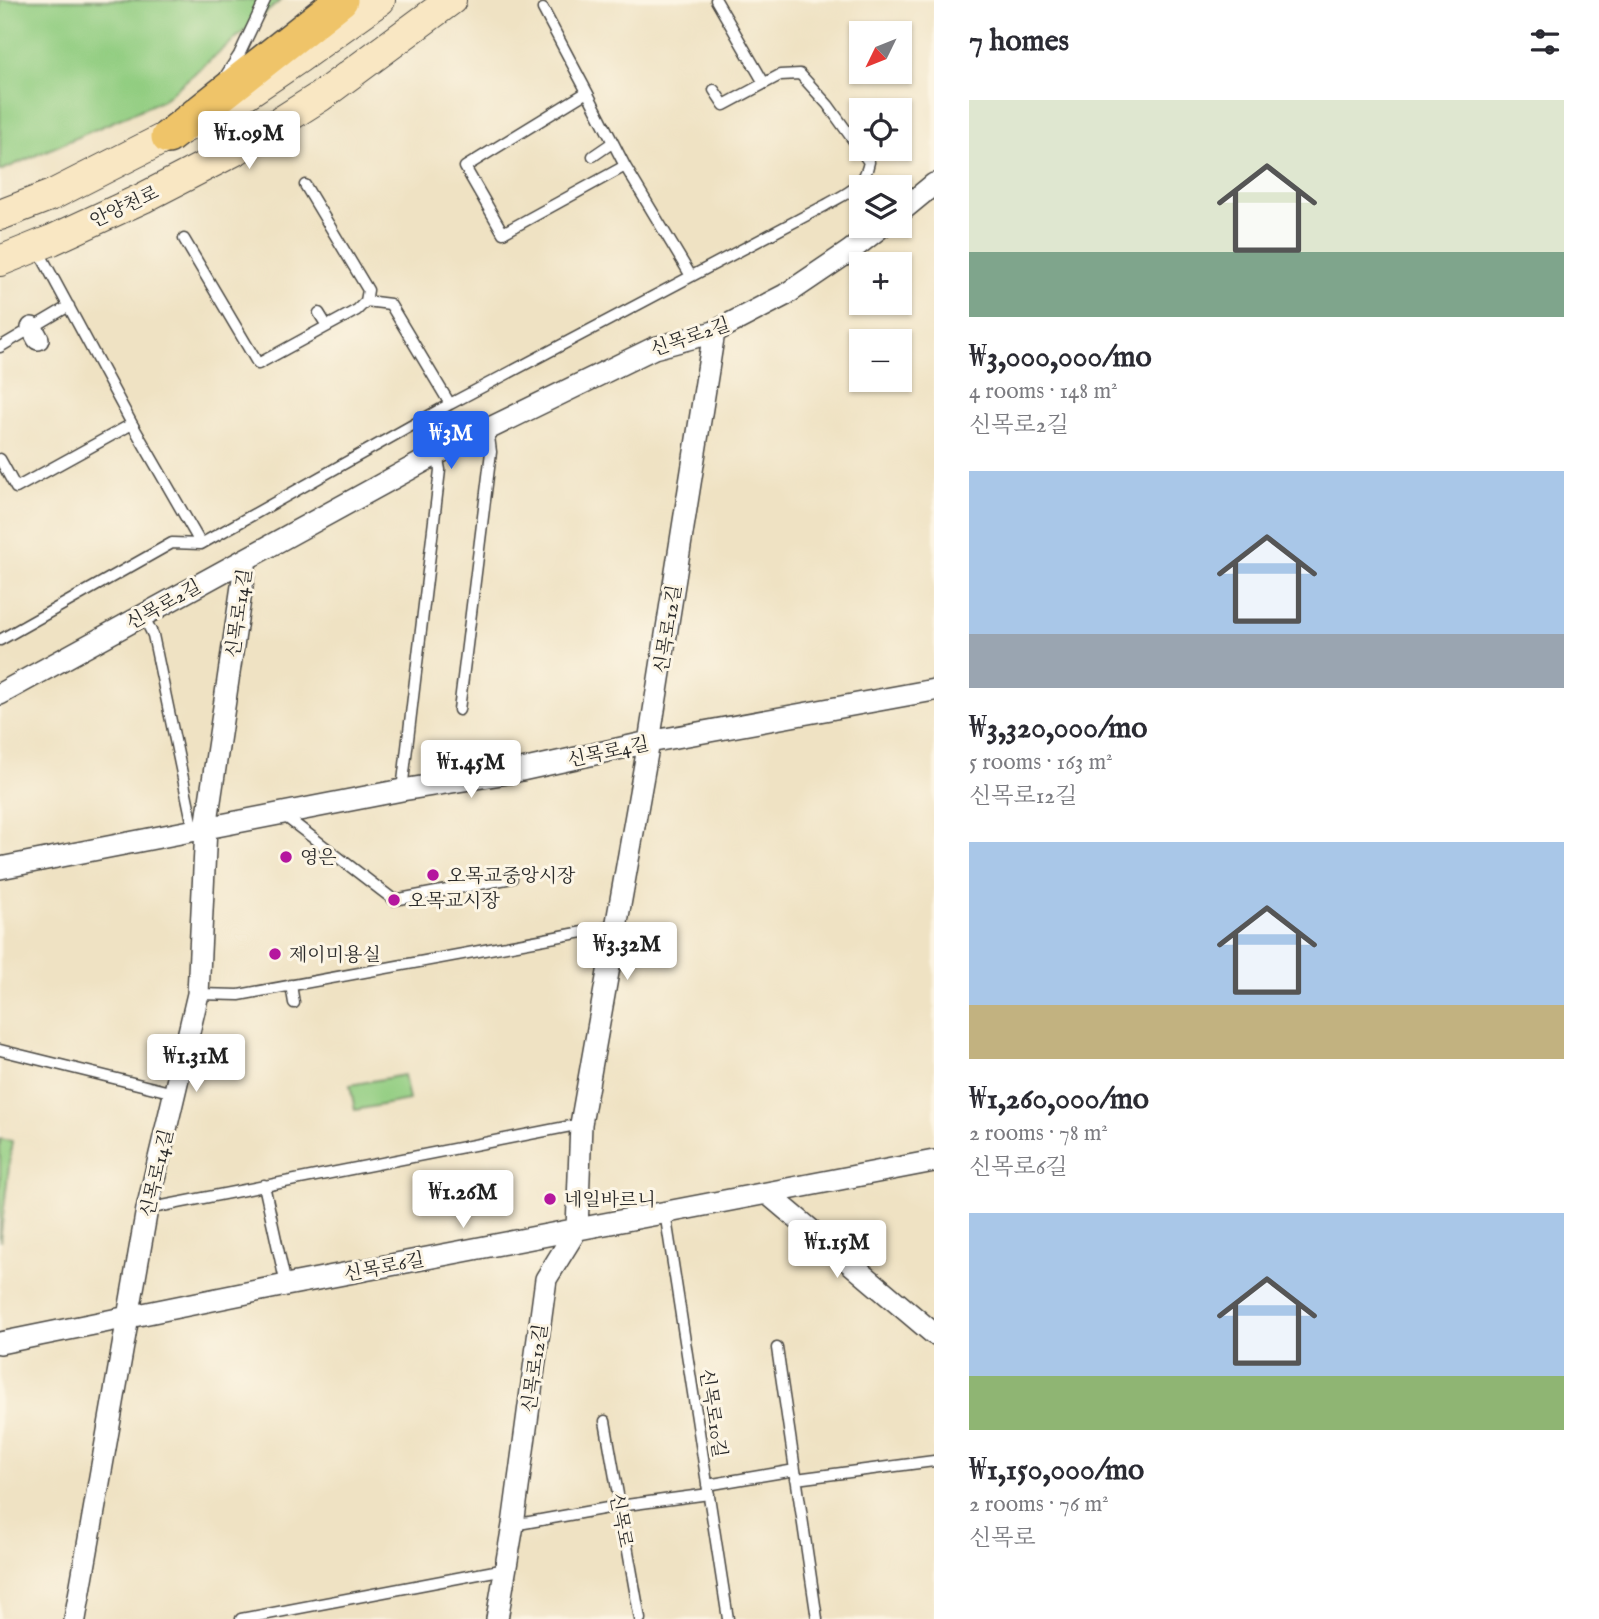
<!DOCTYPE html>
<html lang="en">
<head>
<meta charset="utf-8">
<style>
  body { margin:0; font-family:"IM FELL English","Noto Serif KR",serif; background:#f2f2f3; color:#2b2b33; height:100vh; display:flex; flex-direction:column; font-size:26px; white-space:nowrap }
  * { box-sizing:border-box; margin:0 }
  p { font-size:23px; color:#7c7c81 }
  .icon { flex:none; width:38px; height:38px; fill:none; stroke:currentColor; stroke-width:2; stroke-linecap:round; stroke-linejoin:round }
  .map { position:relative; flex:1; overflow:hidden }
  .panel { display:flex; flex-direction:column; background:#fff; width:665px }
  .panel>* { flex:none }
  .needle { width:46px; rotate:227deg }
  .fabs { position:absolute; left:849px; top:21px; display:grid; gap:14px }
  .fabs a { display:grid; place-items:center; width:63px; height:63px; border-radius:0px; background:#fff; box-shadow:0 2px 5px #0004; font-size:35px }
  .price { position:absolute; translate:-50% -60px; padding:0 16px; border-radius:7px; background:#fff; color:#222; font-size:23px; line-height:46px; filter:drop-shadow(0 2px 4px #0008) }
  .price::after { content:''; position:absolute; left:50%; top:42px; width:21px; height:16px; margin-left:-10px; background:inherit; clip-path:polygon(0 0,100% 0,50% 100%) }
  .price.selected { background:#2563eb; color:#fff }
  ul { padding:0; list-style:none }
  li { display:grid; align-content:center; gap:14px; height:371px; padding:0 35px }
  li span { display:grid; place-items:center; height:217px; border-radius:0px; color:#555 }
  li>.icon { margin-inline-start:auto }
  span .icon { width:126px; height:126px; fill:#fffc; stroke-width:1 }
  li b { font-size:30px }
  h2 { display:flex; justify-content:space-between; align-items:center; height:84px; padding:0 35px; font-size:30px }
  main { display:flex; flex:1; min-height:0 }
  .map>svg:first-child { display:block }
  .green { fill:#92cd81; stroke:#5e7c56; stroke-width:2 }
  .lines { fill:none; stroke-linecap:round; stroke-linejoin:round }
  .service-casing { stroke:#484642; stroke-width:13 }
  .minor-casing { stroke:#484642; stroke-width:24 }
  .secondary-casing { stroke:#484642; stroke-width:32 }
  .primary-casing { stroke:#484642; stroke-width:36 }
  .service { stroke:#fff; stroke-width:10 }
  .minor { stroke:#fff; stroke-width:21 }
  .secondary { stroke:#f9e7c3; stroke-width:30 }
  .primary { stroke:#efc469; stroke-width:33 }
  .poi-dot { fill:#b5179e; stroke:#fcf5e5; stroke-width:2.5 }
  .labels { text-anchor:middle; stroke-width:6; stroke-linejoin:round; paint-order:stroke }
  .street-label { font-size:19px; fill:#2b2b2b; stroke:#fcf5e5 }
  .poi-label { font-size:19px; fill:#2b2b2b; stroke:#fcf5e5; text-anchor:start }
</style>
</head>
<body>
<main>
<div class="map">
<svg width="934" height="1619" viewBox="0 0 934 1619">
  <rect width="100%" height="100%" fill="#fcf5e5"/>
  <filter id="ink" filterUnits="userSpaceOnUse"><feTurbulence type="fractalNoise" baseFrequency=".0143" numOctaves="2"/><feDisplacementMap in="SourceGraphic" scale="14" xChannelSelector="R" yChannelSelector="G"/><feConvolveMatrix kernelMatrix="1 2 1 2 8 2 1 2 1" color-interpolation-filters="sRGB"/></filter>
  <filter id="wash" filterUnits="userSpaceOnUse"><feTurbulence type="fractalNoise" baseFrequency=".00686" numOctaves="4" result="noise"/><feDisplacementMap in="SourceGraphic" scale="28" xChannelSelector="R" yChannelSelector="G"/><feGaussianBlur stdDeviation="1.57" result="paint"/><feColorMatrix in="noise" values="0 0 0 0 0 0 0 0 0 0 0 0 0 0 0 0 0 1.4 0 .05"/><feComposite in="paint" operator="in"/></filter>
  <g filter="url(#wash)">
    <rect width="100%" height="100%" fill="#efe2c3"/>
    <path class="green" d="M0 0H281L163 100 0 171Z
      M404 1075 409 1100 355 1110 350 1085Z
      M0 1139 12 1141 0 1242Z"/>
  </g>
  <g filter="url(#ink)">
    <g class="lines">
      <defs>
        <path id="service" d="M716 0 764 83
          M543 9 587 92 465 167 503 233 625 166
          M226 75 239 55 265 0
          M587 92 625 166 691 276
          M593 156 612 143
          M184 239 258 364 357 310 366 301 368 290 305 185
          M37 248 132 424 201 544
          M366 301 390 304 450 404
          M319 313 327 326
          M0 347 69 306
          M0 459 16 488 132 424
          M143 615 153 635 194 831
          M0 640 172 543 201 544 450 404 826 205C847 193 864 188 869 162L828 105 800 74 780 75 724 105 714 90
          M459 710 491 452 488 429
          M402 790 440 470 437 454
          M282 814 394 900 512 878
          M291 985 294 1003
          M198 994 239 995 616 926
          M0 1050 174 1093
          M264 1185 286 1285
          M147 1209 581 1124
          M665 1212 728 1619
          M777 1348 817 1619
          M605 1421 640 1619
          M796 1479 934 1461
          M707 1485 795 1470
          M513 1525 619 1506 709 1494
          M241 1619 505 1569"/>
        <path id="minor" d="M900 212 934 184
          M32 328 38 339
          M0 694 437 454 654 348 714 332 785 295 850 251 882 226
          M0 868 402 790 508 773 649 742 934 690
          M767 1193 934 1334
          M0 1343 286 1285 934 1161
          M75 1619 147 1209 198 994 206 828 246 559
          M497 1619 513 1525 546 1279 577 1229 581 1124 649 742 714 332"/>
        <path id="secondary" d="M234 102 299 58 380 0
          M0 215 52 195 190 125
          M0 261 52 240 143 198 236 150 321 96 451 0"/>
        <path id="primary" d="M168 137 341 0"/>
      </defs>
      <use href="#service" class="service-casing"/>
      <use href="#minor" class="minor-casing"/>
      <use href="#secondary" class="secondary-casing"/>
      <use href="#primary" class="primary-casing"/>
      <use href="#service" class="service"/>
      <use href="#minor" class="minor"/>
      <use href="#secondary" class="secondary"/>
      <use href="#primary" class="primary"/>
    </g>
  </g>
  <g class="poi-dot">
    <circle cx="286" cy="857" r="7"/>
    <circle cx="433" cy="875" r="7"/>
    <circle cx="394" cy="900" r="7"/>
    <circle cx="275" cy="954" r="7"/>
    <circle cx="550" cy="1199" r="7"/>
  </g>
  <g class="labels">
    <g class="street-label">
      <text transform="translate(124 206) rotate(-25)" y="7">안양천로</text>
      <text transform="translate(690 336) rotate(-19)" y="7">신목로2길</text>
      <text transform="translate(163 604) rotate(-29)" y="7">신목로2길</text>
      <text transform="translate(238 613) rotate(-82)" y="7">신목로14길</text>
      <text transform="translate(667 629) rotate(-81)" y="7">신목로12길</text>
      <text transform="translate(608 751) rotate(-12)" y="7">신목로4길</text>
      <text transform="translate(156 1173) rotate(-77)" y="7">신목로14길</text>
      <text transform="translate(384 1266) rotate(-11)" y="7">신목로6길</text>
      <text transform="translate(534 1368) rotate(-82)" y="7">신목로12길</text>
      <text transform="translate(714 1413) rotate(81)" y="7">신목로10길</text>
      <text transform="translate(622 1520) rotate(80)" y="7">신목로</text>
    </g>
    <g class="poi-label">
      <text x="300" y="864">영은</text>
      <text x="447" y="882">오목교중앙시장</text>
      <text x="408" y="907">오목교시장</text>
      <text x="289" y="961">제이미용실</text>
      <text x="564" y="1206">네일바르니</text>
    </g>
  </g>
</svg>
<div class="fabs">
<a><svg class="needle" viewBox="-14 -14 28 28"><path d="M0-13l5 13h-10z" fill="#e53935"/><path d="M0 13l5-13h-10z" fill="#7c7c81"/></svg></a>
<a><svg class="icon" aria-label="locate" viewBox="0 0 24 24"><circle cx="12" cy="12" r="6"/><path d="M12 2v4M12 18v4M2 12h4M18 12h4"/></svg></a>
<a><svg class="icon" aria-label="layers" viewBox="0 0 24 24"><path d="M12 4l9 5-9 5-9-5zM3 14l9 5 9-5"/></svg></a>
<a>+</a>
<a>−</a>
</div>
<b class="price" style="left:249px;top:171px">₩1.09M</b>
<b class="price selected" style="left:451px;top:471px">₩3M</b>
<b class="price" style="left:471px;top:800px">₩1.45M</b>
<b class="price" style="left:627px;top:982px">₩3.32M</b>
<b class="price" style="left:196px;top:1094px">₩1.31M</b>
<b class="price" style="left:463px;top:1230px">₩1.26M</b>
<b class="price" style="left:837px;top:1280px">₩1.15M</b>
</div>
<section class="panel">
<h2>7 homes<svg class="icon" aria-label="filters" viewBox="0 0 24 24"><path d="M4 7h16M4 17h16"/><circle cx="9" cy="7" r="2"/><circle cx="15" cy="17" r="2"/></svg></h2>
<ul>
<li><span style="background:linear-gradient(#dfe7d0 70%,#7fa58c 0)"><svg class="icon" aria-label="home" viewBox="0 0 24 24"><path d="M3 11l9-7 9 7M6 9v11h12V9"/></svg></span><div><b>₩3,000,000/mo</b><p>4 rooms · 148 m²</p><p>신목로2길</p></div></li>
<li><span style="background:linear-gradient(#a9c7e8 75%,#9aa5b1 0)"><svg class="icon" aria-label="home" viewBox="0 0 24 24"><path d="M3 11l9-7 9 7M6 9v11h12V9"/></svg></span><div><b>₩3,320,000/mo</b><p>5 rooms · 163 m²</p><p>신목로12길</p></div></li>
<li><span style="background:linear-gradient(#a9c7e8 75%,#c2b280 0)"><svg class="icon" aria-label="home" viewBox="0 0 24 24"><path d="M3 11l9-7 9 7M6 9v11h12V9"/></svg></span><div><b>₩1,260,000/mo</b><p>2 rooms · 78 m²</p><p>신목로6길</p></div></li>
<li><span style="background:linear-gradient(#a9c7e8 75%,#8fb573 0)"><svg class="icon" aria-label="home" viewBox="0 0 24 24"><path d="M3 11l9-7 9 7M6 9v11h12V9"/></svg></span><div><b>₩1,150,000/mo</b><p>2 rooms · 76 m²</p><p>신목로</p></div></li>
</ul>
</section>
</main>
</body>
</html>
